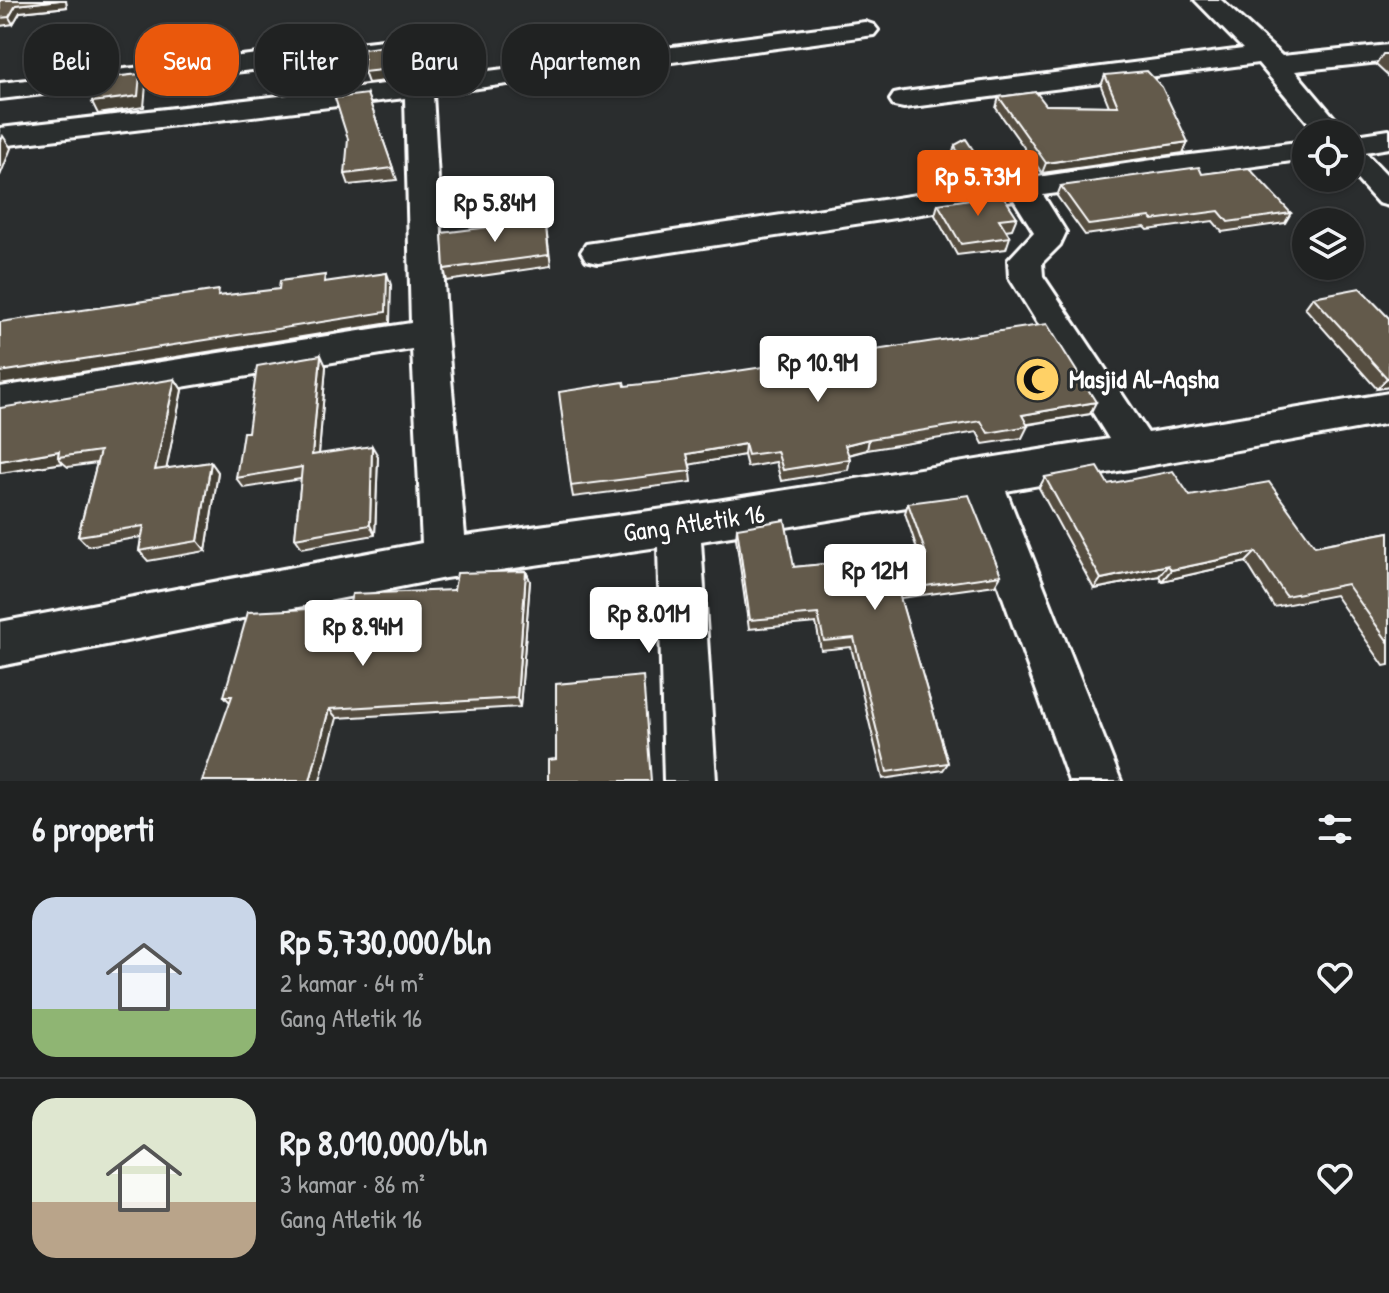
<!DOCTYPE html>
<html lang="id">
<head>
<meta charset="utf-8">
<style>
  body { margin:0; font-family:"Patrick Hand",sans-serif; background:#282a2a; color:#f1f3f6; height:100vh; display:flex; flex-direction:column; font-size:30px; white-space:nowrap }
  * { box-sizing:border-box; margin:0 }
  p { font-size:26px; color:#a2a4a5 }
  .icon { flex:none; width:44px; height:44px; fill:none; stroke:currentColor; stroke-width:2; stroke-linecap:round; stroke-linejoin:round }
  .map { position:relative; height:781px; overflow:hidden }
  .panel { display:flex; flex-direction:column; background:#202222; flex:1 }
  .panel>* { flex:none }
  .top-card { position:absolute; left:24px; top:24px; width:800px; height:72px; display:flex; gap:16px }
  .fabs { position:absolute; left:1292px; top:120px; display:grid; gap:16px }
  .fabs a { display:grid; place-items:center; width:72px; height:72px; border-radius:50%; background:#202222; box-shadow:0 2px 6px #0004,0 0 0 2px #3d3f40; font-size:40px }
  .price { position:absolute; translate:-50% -68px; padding:0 18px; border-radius:8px; background:#fff; color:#222; font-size:26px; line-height:52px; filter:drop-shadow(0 2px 4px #0008) }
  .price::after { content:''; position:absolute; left:50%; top:48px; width:24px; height:18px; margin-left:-12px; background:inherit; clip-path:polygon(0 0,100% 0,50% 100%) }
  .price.active { background:#ea580c; color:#fff }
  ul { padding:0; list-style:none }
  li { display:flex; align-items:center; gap:24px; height:200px; padding:0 32px }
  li+li { border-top:2px solid #3d3f40 }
  li span { display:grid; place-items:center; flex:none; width:224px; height:160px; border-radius:24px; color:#555 }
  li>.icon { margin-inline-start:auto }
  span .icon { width:96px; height:96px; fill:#fffc; stroke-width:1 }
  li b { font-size:34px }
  h2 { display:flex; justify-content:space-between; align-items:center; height:96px; padding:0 32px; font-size:34px }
  .chip { padding:0 28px; border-radius:32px; background:#202222; box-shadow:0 2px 6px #0004,0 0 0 2px #3d3f40; font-size:28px; line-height:72px }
  .chip.active { background:#ea580c; color:#fff }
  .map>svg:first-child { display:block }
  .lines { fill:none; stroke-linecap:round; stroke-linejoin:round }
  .street-casing { stroke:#fff; stroke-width:6 }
  .street { fill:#2a2d2e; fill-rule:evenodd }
  .wall { fill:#554d40; stroke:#fff; stroke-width:2 }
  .shaded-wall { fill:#453f34; stroke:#fff; stroke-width:2 }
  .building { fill:#635a4b; stroke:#fff; stroke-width:2 }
  .labels { text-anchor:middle; stroke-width:6; stroke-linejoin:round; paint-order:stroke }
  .poi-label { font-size:26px; font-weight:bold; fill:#fff; stroke:#2a2d2e; text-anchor:start }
  .street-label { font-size:26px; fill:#fff; stroke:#2a2d2e }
</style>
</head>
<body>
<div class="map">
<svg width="1389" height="781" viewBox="0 0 1389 781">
  <rect width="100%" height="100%" fill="#2a2d2e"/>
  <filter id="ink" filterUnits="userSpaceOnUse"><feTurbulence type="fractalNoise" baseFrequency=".0125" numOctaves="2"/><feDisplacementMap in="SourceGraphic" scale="16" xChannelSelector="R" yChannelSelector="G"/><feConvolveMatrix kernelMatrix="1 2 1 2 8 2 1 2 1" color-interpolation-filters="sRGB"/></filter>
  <g filter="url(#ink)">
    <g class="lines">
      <defs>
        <path id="street" d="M1195 0H1221L1282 56 1389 45V61L1295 71 1348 134H1318L1258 63 904 108 894 106 890 100 894 94 904 92 1243 49Z
          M865 22 874 25 878 30 874 35 433 94 447 333 465 536 679 507 1109 439 1009 277 1008 260 1034 232 1014 200 598 263 586 260 581 252 586 244 1166 158 1306 141V159L1043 195 1066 232 1060 245 1042 263 1043 276 1148 433 1389 393V423L1006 491 1121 781H1069L967 497 701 541 716 781H664L658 547 445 578 0 666V622L422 543 412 349 0 417V387L411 323 405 98 0 146V128L419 80Z
          M392 39 401 41 405 47 401 53 0 99V83Z
          M1389 130V148L1365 152 1389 177V206L1378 203 1350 172V136Z"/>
      </defs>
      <use href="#street" class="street-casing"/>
      <use href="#street" class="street"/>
    </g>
    <path class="wall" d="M0 0H66L67 7 20 12 13 24 0 26Z
      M1383 54H1389V77L1376 65Z
      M1105 75 1188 142 1183 153 1042 173 996 108 999 97 1046 105 1109 106 1101 86Z
      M367 94 397 180 349 185 345 174Z
      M955 145 987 171 983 182 962 185 952 156Z
      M1202 174 1291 213 1285 223 1222 232 1213 221 1148 230 1145 227 1085 235 1057 196 1061 186Z
      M938 204 1017 217 1012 229 1005 230 1010 237 1006 249 957 255 935 215Z
      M545 220 551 266 447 281 444 269Z
      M1313 297 1389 318V387L1377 389 1305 308Z
      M326 366 319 454 378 456 375 535 302 548 295 538 301 479 244 488 236 478 248 432Z
      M175 379 182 390 166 469 211 462 218 472 206 551 148 561 139 551 141 537 88 546 78 536 97 463 68 467 63 463 0 473Z
      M625 386 1090 414 1027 425 1028 426 1022 438 983 444 977 432 867 450 849 455 850 459 848 470 781 481 776 462 747 467 744 455 690 464 692 482 573 497 571 486Z
      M1045 477 1108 484 1190 496 1315 546 1389 532V665L1384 666 1335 595 1274 607 1246 562 1162 581 1159 576 1094 589 1039 488Z
      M908 503 1001 575 995 585 900 598 948 763 943 770 883 779 851 647 821 650 816 623 749 629 736 538 737 528 794 567 919 555 905 513Z
      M526 571 530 581 520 707 337 718 230 702 224 696 349 607 454 590Z"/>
    <path class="shaded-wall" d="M60 0H66L67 7 20 12 13 24 9 17 16 5Z
      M399 44 402 55V79L368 83 364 72Z
      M140 74 146 85 144 107 98 114 92 102Z
      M3 136 11 148 0 176V144Z
      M1188 142 1183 153 1042 173 1046 163Z
      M987 171 983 182 962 185 965 174Z
      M387 273 391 285 390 323 0 385V372Z
      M321 355 326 366 318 466 312 455Z
      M1387 378H1389V387L1377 389Z
      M175 379 182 390 164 481 155 470Z
      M1096 402 1090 414 1016 426 1022 415Z
      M869 439 867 450 843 456 845 445Z
      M745 444 744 455 688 465 687 454Z
      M372 446 378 456 375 535 370 525Z
      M59 451 58 457 63 463 0 473V461Z
      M211 462 218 472 206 551 198 541Z
      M1256 552 1246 562 1162 581 1171 570Z
      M1168 565 1159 576 1094 589 1101 579Z
      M526 571 530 581 520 707 517 698Z
      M329 709 337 718 320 781H310Z"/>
    <path class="building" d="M0 0H60L16 5 9 17 0 18Z
      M399 44V68L364 72V49Z
      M1147 71 1162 87 1188 142 1046 163 999 97 1036 92 1046 105 1118 106 1105 75Z
      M140 74 138 96 92 102 95 79Z
      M367 94 393 168 345 174 348 139 335 98Z
      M966 139 987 171 965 174 955 145Z
      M1199 167 1202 174 1249 168 1291 213 1228 222 1219 211 1153 220 1150 217 1089 225 1061 186Z
      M1002 194 1017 217 999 219 1010 237 961 244 938 204Z
      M545 220 549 255 444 269 442 233Z
      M387 273 386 312 0 372V322L219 290 218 296 279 289 280 281 325 275 324 282Z
      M1360 288 1389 318V378H1387L1313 297Z
      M1047 324 1096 402 1022 415 1028 426 988 433 981 421 869 439 845 445 850 459 783 470 777 451 748 455 745 444 687 454 691 471 571 486 559 392 624 382 625 386 671 381Z
      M321 355 312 455 372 446 370 525 295 538 302 467 236 478 243 432H248L257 366Z
      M175 379 155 470 211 462 198 541 139 551 144 526 78 536 100 451 58 457 59 451 0 461V408Z
      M1098 467 1108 484 1173 471 1190 496 1269 482 1315 546 1389 532V643L1347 584 1286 596 1256 552 1171 570 1168 565 1101 579 1045 477Z
      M969 495 1001 575 898 590 948 763 887 772 854 638 824 641 818 614 750 620 737 528 785 520 794 567 926 554 908 503Z
      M526 571 517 698 329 709 310 781H202L232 696H224L248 612 349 607 352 594 454 590 457 573Z
      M643 676 651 781H548V760L556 759V684Z"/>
  </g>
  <defs>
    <symbol id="mosque-disc" viewBox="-11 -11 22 22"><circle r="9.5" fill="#ffd166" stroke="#2a2d2e"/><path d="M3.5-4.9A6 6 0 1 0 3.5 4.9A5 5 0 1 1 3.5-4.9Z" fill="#111"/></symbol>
  </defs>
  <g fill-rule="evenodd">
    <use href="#mosque-disc" x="1012" y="354" width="51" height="51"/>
  </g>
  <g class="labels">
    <g class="poi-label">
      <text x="1069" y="388">Masjid Al-Aqsha</text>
    </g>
    <g class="street-label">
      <text transform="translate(694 523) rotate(-8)" y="9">Gang Atletik 16</text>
    </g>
  </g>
</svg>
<div class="fabs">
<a><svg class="icon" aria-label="locate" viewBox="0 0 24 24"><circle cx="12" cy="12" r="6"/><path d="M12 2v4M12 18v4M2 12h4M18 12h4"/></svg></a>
<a><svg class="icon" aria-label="layers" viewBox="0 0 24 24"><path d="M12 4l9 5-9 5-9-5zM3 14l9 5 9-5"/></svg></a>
</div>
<b class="price active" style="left:978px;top:218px">Rp 5.73M</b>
<b class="price" style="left:495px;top:244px">Rp 5.84M</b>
<b class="price" style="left:818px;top:404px">Rp 10.9M</b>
<b class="price" style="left:875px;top:612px">Rp 12M</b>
<b class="price" style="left:649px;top:655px">Rp 8.01M</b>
<b class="price" style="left:363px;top:668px">Rp 8.94M</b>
<div class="top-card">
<a class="chip">Beli</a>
<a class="chip active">Sewa</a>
<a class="chip">Filter</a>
<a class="chip">Baru</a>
<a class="chip">Apartemen</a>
</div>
</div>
<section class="panel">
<h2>6 properti<svg class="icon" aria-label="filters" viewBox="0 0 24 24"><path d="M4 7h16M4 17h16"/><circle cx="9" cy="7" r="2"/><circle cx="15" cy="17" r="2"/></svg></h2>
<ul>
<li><span style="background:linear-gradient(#c9d6e8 70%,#8fb573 0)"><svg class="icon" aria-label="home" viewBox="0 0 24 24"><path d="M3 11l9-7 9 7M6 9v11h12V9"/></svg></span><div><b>Rp 5,730,000/bln</b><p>2 kamar · 64 m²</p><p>Gang Atletik 16</p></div><svg class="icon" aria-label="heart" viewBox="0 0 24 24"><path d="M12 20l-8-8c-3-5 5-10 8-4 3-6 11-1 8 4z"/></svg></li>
<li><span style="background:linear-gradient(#dfe7d0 65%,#b9a48a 0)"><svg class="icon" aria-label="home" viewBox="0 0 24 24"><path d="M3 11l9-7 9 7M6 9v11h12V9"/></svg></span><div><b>Rp 8,010,000/bln</b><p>3 kamar · 86 m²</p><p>Gang Atletik 16</p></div><svg class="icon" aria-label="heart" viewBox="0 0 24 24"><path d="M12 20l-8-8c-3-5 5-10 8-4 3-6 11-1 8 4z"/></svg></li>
</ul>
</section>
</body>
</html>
